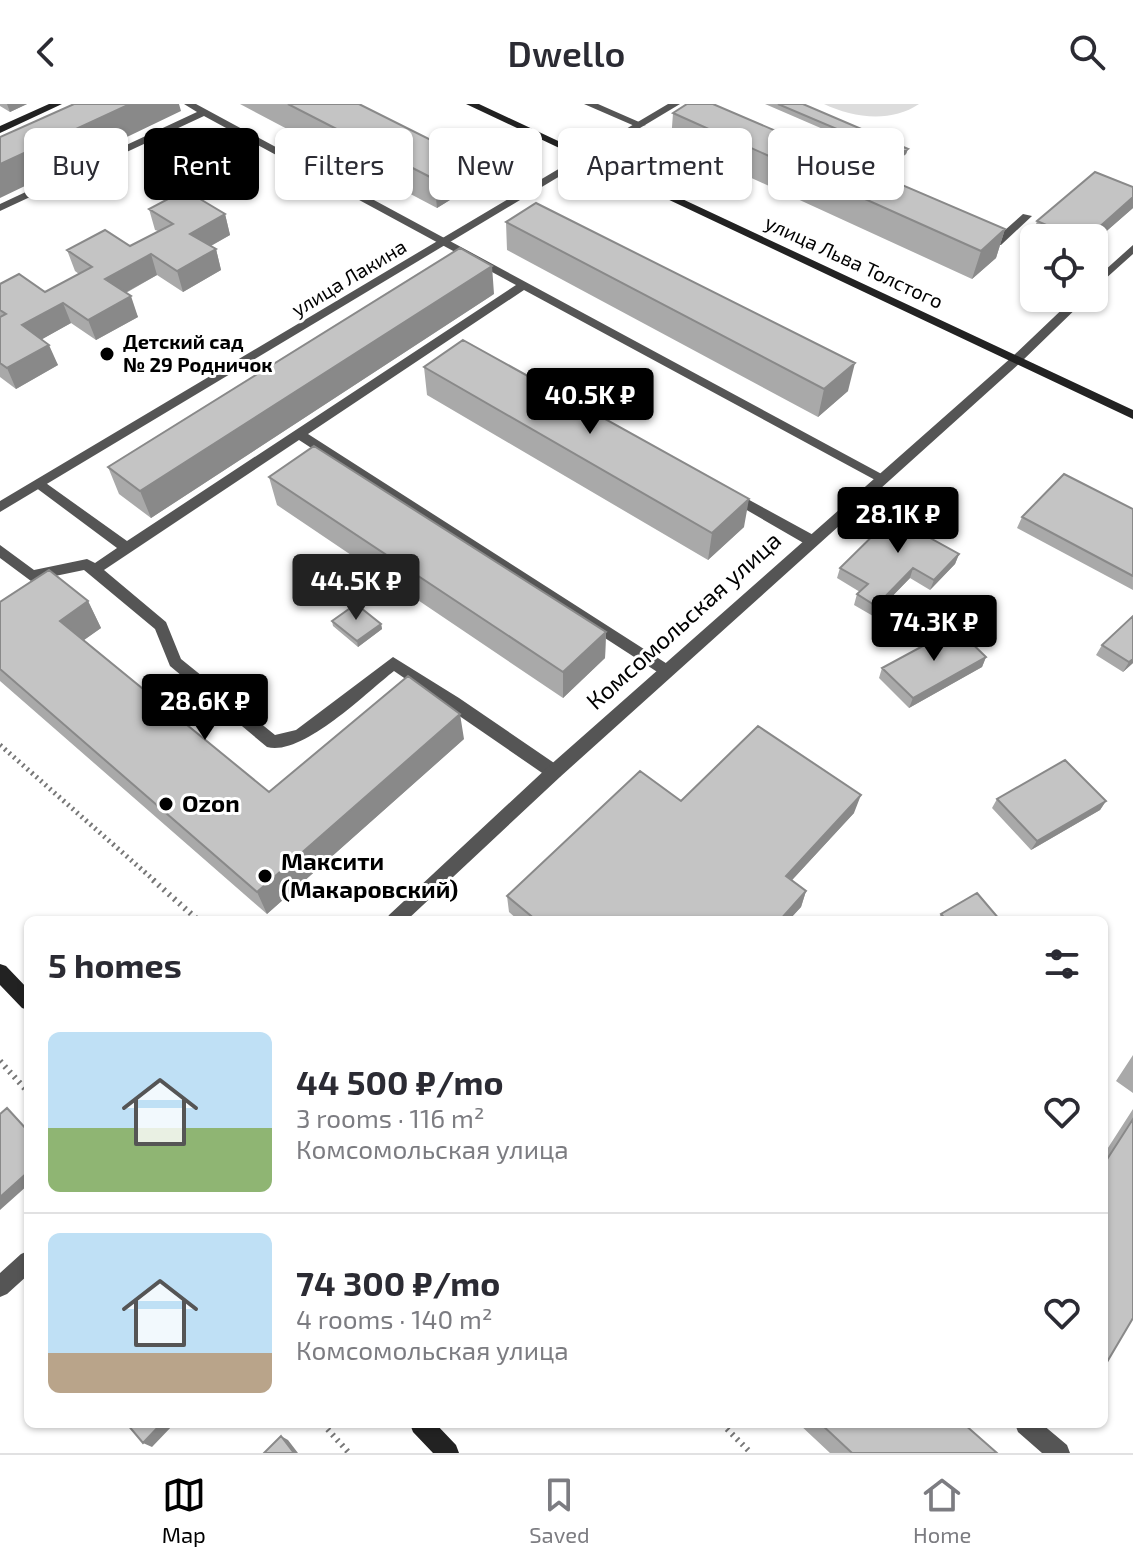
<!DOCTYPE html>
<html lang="en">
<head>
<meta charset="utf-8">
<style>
  body { margin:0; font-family:"Exo 2",sans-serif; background:#f2f2f3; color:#2b2b33; height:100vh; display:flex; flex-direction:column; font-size:30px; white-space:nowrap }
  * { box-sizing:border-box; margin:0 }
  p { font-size:26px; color:#7c7c81 }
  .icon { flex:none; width:44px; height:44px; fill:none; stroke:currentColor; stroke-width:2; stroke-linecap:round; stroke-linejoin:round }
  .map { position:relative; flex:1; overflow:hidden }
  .details { position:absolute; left:24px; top:812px; width:1084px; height:512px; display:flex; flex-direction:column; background:#fff; border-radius:12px; box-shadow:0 2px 6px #0004 }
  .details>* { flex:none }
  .guide { position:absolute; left:24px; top:24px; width:1086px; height:72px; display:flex; gap:16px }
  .buttons { position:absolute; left:1020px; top:120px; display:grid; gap:16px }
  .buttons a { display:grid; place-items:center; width:88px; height:88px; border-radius:12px; background:#fff; box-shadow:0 2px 6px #0004; font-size:40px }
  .price { position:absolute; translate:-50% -68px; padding:0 18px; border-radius:8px; background:#000; color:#fff; font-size:26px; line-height:52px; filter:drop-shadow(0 2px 4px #0008) }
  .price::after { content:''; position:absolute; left:50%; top:48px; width:24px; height:18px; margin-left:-12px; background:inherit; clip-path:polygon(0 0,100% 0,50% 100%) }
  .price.current { background:#222; color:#fff }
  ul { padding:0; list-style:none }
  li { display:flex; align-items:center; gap:24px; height:200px; padding:0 24px }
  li+li { border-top:2px solid #e1e1e2 }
  li span { display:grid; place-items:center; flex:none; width:224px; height:160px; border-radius:12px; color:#555 }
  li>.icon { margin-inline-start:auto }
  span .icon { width:96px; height:96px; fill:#fffc; stroke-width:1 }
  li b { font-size:34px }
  h2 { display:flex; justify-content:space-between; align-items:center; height:96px; padding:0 24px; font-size:34px }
  .chip { padding:0 28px; border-radius:12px; background:#fff; box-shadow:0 2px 6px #0004; font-size:28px; line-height:72px }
  .chip.current { background:#000; color:#fff }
  header { display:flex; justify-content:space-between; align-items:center; height:104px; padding:0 24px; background:#fff; font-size:36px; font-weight:600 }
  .menu { display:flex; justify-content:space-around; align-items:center; height:112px; border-top:2px solid #e1e1e2; background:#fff; font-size:22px; color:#7c7c81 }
  .menu a { display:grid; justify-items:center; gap:4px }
  .menu .current { color:#000 }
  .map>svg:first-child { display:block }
  .green { fill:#dcdcdc }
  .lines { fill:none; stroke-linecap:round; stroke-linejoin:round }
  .path-far1 { stroke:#777; stroke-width:5; stroke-dasharray:2 4; stroke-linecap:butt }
  .path { stroke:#777; stroke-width:6; stroke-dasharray:2 5; stroke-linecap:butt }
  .lane { fill:#555; fill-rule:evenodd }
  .street { fill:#555; fill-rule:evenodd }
  .secondary { fill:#222; fill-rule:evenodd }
  .wall { fill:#a9a9a9 }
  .shaded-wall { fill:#898989 }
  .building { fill:#c4c4c4; stroke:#898989; stroke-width:2 }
  .poi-dot { fill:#000; stroke:#fff; stroke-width:3 }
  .labels { text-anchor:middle; stroke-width:6; stroke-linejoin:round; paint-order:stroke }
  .far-street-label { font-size:20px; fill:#000; stroke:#fff }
  .far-poi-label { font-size:20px; font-weight:bold; fill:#000; stroke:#fff; text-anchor:start }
  .street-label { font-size:24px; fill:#000; stroke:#fff }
  .poi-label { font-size:24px; font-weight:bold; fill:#000; stroke:#fff; text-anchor:start }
</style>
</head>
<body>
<header><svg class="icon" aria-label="back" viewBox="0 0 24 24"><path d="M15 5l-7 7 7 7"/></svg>Dwello<svg class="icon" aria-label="search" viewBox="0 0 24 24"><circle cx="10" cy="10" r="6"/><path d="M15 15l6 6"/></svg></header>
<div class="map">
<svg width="1133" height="1349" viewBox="0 0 1133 1349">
  <rect width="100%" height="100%" fill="#fff"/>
  <path class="green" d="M824 0H919C891 19 853 14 824 0Z"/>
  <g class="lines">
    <path class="path-far1" d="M0 641 156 778"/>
    <path class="path" d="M153 776 198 816
      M0 957 28 988
      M323 1320 349 1349
      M722 1320 751 1349"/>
    <path class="lane" d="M184 0H196L889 374 882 379 877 377 524 186 308 330 672 563 675 567 672 571H662L299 336 104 466 166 518 181 555 275 631 296 626 393 553 459 594 560 663 562 668 560 673H548L394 567C367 588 302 653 267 643L170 562 155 525 84 466 31 477 0 454V441L34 466 87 455 95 459 117 444 31 380 38 375 43 377 127 437 516 181 204 12 0 107V100L197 8Z
      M584 0H598L646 21 637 23Z
      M1023 110 1032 112 1001 141H993L980 135 986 132 995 135Z
      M731 386 817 433 819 437 817 441H807L726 394V388Z
      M1015 1320H1042L1067 1341 1070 1349H1042L1018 1328Z"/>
    <path class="street" d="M668 0H680L0 408V397Z
      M1133 141V150L1094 185V176Z
      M1074 194H1087L1020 259 560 673 407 816H386L389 811 548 663 1012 253Z
      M28 1147V1171L7 1190 0 1193V1169L21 1150Z"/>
    <path class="secondary" d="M49 0H62L0 29V22Z
      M466 0H479L1133 306V315Z
      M0 860 6 862 28 885V906L22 904 0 881Z
      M410 1320H436L456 1341 459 1349H433L413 1328Z"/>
  </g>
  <path class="wall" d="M0 0H27L10 8 0 2Z
    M240 0H359L469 55 471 83 437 104Z
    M765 0H803L908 45 906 50 897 57Z
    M673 9 1005 125 996 154 972 175 671 37Z
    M1133 83V104L1094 138V134H1034L1032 133 1037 117Z
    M149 105 225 110 230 131 211 142 216 145 221 166 183 188 157 171 126 189 138 213 96 236 71 219 42 235 58 261 16 285 0 273V180L45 188 79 170 75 167 67 146 130 142 158 127 155 126Z
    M506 118 848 287 818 313 507 146Z
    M494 190 151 414 119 390 108 363Z
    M424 263 744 423 708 456 427 291Z
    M269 373 606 528 605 554 563 594 277 401Z
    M1133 405V486L1017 424 1022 413Z
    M934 419 930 429 927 432 959 450 955 460 930 486 910 474 873 512 854 501 857 490 860 488 837 474 840 464Z
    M88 497 101 524 84 536 269 688 464 635 267 810 0 577V498Z
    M332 517 381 520 382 525 358 543 333 522Z
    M1102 541 1133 559 1123 568 1096 551Z
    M986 553 982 563 909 604 879 574 882 564Z
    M997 695 1106 697 1100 706 1031 746 992 704Z
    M681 697 854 709 792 776 806 787 801 803 789 816H518L509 808 507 792Z
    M941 810 1000 816H937Z
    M1133 951V989L1116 977Z
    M1133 1005V1214L1107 1258 1104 1259V1050Z
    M799 1320H964L997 1349H830Z"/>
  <path class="shaded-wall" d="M7 0H27L10 8Z
    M130 0H179L181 7 0 94V60Z
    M908 45 906 50 897 57 898 51Z
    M469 55 471 83 437 104 434 75Z
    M1133 93V104L1094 138V134H1087Z
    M225 110 230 131 196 150 190 130Z
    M1005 125 996 154 972 175 981 147Z
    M216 145 221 166 183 188 177 167Z
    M151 150 157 171 112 196 105 175Z
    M492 162 494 190 151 414 140 387Z
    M131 192 138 213 96 236 88 216Z
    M63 199 71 219 30 242 22 221Z
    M49 241 58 261 16 285 7 264Z
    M855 259 848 287 818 313 824 285Z
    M749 395 744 423 708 456 712 429Z
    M934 419 930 429 919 440 923 430Z
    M959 450 955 460 930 486 934 476Z
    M913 464 910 474 873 512 876 502Z
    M88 497 101 524 74 543 60 517Z
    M381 520 382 525 358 543 357 537Z
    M606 528 605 554 563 594V568Z
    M986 553 982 563 909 604 913 594Z
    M1133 555V559L1123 568 1129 558Z
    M460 610 464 635 267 810 257 788Z
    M861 691 854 709 781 788 786 772Z
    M1106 697 1100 706 1031 746 1037 737Z
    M806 787 801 803 789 816H780Z
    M28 1068V1081L0 1106V1093Z
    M161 1320H174L152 1343 143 1339Z
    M281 1332 288 1336 298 1349H294Z"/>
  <path class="building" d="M74 0H130L0 60V33Z
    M288 0H359L469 55 434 75Z
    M687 0H713L1005 125 981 147 673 9Z
    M778 0H803L908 45 898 51Z
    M1095 68 1133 83V93L1087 134H1076L1037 117Z
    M185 86 225 110 190 130 216 145 177 167 151 150 105 175 131 192 88 216 63 199 22 221 49 241 7 264 0 259V213L6 210 0 206V180L19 170 45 188 92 163 67 146 105 126 130 142 173 120 149 105Z
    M536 99 855 259 824 285 506 118Z
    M460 144 492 162 140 387 108 363Z
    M463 236 749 395 712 429 424 263Z
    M314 342 606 528 563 568 269 373Z
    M1064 370 1133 405V472L1022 413Z
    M903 402 934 419 923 430 959 450 934 476 913 464 876 502 857 490 868 480 840 464Z
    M49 466 88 497 60 517 269 688 408 572 460 610 257 788 0 565V498Z
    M356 500 381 520 357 537 332 517Z
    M1133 512V555L1129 558 1102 541Z
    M956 524 986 553 913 594 882 564Z
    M758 622 861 691 786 772 806 787 780 816H536L507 792 640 667 681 697Z
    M1065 656 1106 697 1037 737 997 695Z
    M977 789 1000 816H946L941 810Z
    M7 1004 28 1027V1068L0 1093V1010Z
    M1133 1015V1214L1107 1258 1104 1256V1060Z
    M127 1320H161L143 1339Z
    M821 1320H964L997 1349H852Z
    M281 1332 294 1349H264Z"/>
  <g class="poi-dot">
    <circle cx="107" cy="250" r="8"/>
    <circle cx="166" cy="700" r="8"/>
    <circle cx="265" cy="772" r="8"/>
  </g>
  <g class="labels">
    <g class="far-street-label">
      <text transform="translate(854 158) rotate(25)" y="7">улица Льва Толстого</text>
      <text transform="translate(349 174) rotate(-31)" y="7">улица Лакина</text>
    </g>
    <g class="far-poi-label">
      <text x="123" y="245">Детский сад<tspan x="123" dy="23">№ 29 Родничок</tspan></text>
    </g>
    <g class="street-label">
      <text transform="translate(684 517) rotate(-42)" y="8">Комсомольская улица</text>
    </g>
    <g class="poi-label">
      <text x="182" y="708">Ozon</text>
      <text x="281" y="766">Максити<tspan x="281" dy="28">(Макаровский)</tspan></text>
    </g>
  </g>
</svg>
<div class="buttons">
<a><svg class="icon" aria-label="locate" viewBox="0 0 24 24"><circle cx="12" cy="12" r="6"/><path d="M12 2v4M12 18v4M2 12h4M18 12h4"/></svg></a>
</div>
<b class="price" style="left:590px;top:332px">40.5K ₽</b>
<b class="price" style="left:898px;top:451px">28.1K ₽</b>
<b class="price current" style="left:356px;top:518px">44.5K ₽</b>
<b class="price" style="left:934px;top:559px">74.3K ₽</b>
<b class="price" style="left:205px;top:638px">28.6K ₽</b>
<div class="guide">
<a class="chip">Buy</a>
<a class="chip current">Rent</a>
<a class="chip">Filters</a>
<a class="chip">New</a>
<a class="chip">Apartment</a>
<a class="chip">House</a>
</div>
<section class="details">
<h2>5 homes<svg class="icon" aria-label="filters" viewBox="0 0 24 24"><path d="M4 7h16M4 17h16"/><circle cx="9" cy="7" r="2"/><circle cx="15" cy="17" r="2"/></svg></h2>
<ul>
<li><span style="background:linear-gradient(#bfe0f5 60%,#8fb573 0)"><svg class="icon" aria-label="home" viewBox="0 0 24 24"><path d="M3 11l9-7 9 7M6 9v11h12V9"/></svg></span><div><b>44 500 ₽/mo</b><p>3 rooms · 116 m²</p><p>Комсомольская улица</p></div><svg class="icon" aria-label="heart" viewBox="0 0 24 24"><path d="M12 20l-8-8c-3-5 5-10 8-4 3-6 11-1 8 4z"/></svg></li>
<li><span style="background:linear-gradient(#bfe0f5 75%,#b9a48a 0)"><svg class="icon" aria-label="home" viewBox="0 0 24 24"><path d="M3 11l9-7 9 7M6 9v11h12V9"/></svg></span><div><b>74 300 ₽/mo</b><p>4 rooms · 140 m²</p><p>Комсомольская улица</p></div><svg class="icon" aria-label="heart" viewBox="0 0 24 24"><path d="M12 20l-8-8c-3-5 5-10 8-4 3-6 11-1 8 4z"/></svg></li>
</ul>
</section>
</div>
<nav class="menu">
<a class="current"><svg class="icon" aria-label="map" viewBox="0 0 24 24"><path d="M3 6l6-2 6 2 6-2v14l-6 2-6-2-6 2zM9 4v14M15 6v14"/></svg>Map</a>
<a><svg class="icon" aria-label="saved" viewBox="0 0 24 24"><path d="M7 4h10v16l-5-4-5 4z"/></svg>Saved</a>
<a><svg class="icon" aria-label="home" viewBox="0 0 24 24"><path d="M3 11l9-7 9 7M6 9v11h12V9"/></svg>Home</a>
</nav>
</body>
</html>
